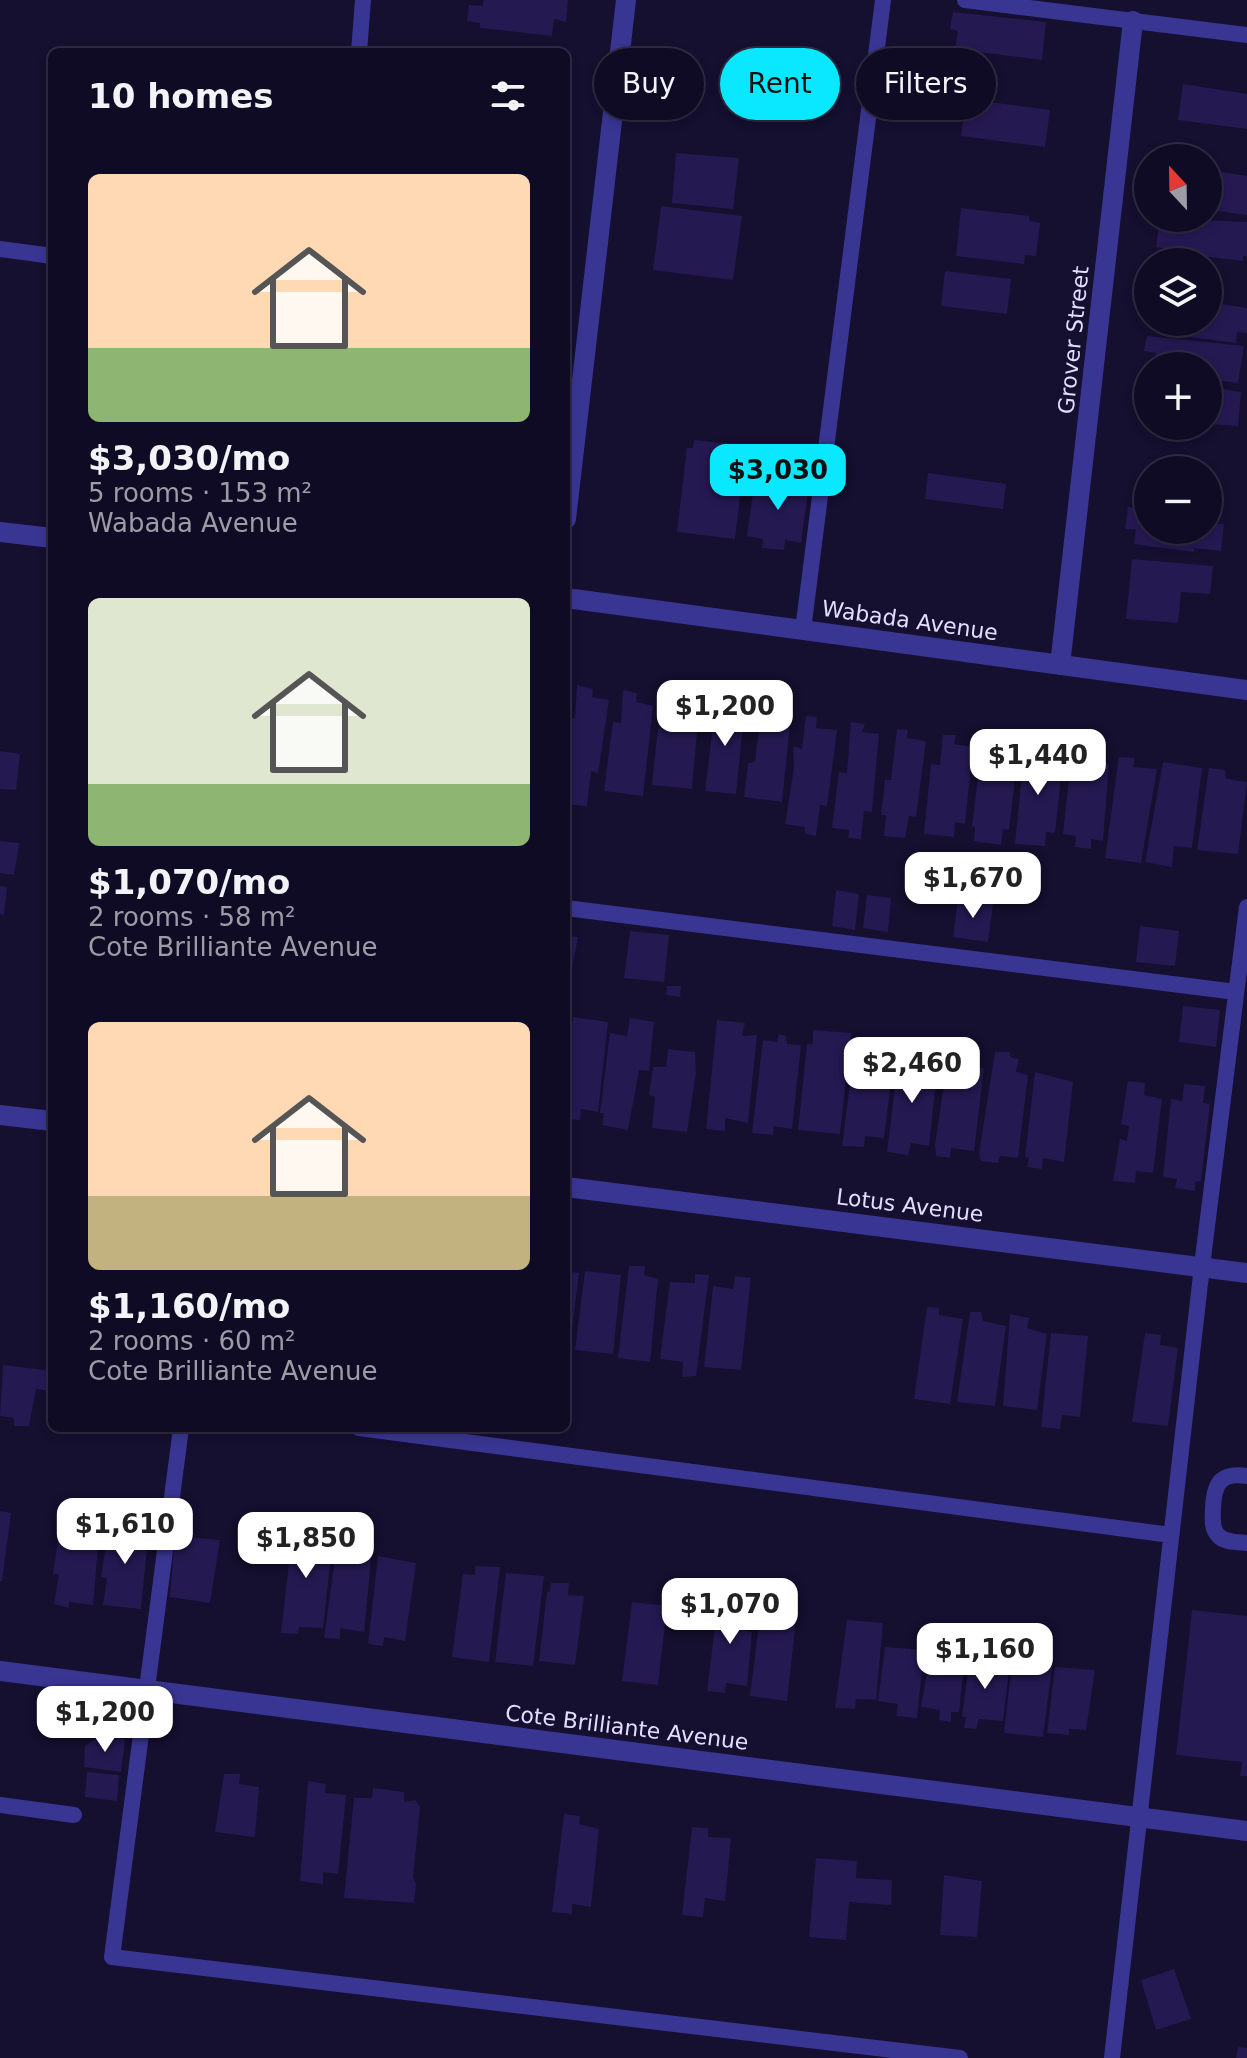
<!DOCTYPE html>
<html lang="en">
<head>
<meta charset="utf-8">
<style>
  body { margin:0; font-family:"DejaVu Sans",sans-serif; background:#19142c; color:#f1f3f6; height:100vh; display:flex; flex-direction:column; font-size:30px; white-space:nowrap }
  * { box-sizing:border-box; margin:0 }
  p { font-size:26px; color:#9c9ba6 }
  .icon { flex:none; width:44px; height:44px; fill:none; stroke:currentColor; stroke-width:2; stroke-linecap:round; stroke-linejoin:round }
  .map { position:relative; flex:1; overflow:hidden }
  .drawer { position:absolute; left:48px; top:48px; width:522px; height:1384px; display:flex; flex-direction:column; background:#100b24; border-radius:12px; box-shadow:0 4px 12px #0003,0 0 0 2px #302b41 }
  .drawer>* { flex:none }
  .top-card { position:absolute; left:594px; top:48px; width:532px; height:72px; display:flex; gap:16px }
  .needle { width:52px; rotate:338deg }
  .fabs { position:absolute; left:1134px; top:144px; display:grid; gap:16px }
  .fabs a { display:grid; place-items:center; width:88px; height:88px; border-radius:50%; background:#100b24; box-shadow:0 4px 12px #0003,0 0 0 2px #302b41; font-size:40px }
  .price { position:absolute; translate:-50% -68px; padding:0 18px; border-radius:16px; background:#fff; color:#222; font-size:26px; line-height:52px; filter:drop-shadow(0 2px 4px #0008) }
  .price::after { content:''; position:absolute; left:50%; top:48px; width:24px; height:18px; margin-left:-12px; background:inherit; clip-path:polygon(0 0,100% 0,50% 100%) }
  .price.selected { background:#0ae8ff; color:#111 }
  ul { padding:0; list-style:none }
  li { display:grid; align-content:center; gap:16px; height:424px; padding:0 40px }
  li span { display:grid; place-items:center; height:248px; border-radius:12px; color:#555 }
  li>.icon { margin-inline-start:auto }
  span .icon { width:144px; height:144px; fill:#fffc; stroke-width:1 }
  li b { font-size:34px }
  h2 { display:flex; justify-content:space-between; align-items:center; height:96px; padding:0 40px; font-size:34px }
  .tag { padding:0 28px; border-radius:36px; background:#100b24; box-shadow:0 4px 12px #0003,0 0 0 2px #302b41; font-size:28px; line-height:72px }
  .tag.selected { background:#0ae8ff; color:#111 }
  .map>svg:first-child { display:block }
  .building { fill:#251952 }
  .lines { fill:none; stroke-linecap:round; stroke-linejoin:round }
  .service { stroke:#393693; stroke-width:16 }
  .minor { stroke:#393693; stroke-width:20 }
  .labels { text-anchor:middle; stroke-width:6; stroke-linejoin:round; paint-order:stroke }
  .street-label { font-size:22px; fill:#e1deff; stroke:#150f30 }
</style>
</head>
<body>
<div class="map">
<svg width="1247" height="2058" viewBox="0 0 1247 2058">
  <rect width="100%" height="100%" fill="#150f30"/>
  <path class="building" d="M483 0H568L566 22 554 19 552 36 480 28V23L467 21 469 5 483 6Z
    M953 12 1046 22 1042 60 955 49 958 31 950 29Z
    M1183 84 1247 94V129L1178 120Z
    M966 99 1050 110 1045 147 961 136Z
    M676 153 739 158 733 209 672 203Z
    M1208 170 1247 176V215L1208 210Z
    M661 206 742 216 733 280 653 270Z
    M961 208 1029 216 1030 221 1040 223 1036 256 1025 255 1024 264 956 256Z
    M1160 218 1247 222V256H1243V261L1168 252V249L1156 247Z
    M945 271 1011 279 1007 314 941 306Z
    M1208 302 1247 308V333L1237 332 1236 343 1159 333 1161 322H1208Z
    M1147 336 1244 346 1238 383 1208 379V366H1154L1156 353 1144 351Z
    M1208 387 1241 392 1238 426 1208 424Z
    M694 440 738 445 739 454 745 455 735 539 677 532 687 448H693Z
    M928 473 1006 484 1003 509 925 499Z
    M755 478 809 484 801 543 785 540 784 550 762 548 763 539 747 536Z
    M1128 507 1148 509V530H1208V523L1224 524 1221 551 1194 548V552L1134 544 1136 529H1125Z
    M1132 559 1213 566 1210 594 1181 592 1178 623 1126 619Z
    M577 685 593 689 592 697 609 700 598 773 591 771 587 806 566 804V729L567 717 575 719Z
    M623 690 637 693 636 702 653 706 643 796 604 791 613 722 621 723Z
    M668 701H680L679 708 699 710 692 789 652 785 658 728 666 729Z
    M716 702 745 705 736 794 705 791Z
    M761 712H771L770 720 790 723 782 802 744 797 748 763 755 762Z
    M806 716 817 717 816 728 837 730 827 806 820 805 816 836 805 834V827L785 824 794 768 793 746 802 749Z
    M851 722 865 724 862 732 879 734 872 812 864 811 861 839 848 838 849 830 832 828 839 772 847 773Z
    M897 729 908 730 907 738 926 741 916 817 909 816 905 838 884 836 886 815H881L885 780H891Z
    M943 735H956L954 744 973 747 965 824 955 822 954 837 924 834 931 764 940 765Z
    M987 740 1001 743V750L1018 755 1009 830 1003 829 1001 845 974 841 975 827 972 826 979 770 987 772Z
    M1025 745 1044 746 1043 755 1063 758 1055 833 1046 832 1045 846 1015 844Z
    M1072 750 1088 752 1087 762 1109 764 1103 841 1091 839V849L1075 847 1076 836 1063 834Z
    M0 751 20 754 16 790 0 789Z
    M1119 757 1135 758 1133 767 1157 769 1141 863 1105 858Z
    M1163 762 1202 768 1192 848 1174 846 1172 867 1145 862Z
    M1209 768 1225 770 1226 779 1247 782 1238 854 1197 850Z
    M0 841 19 843 14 875 0 873Z
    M0 886 7 887 4 915 0 914Z
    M836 890 859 894 855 930 832 926Z
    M867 895 891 898 888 932 863 928Z
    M958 899 993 903 988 942 953 937Z
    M1140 926 1179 931 1175 966 1136 962Z
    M630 931 669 935 664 982 624 978Z
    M566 936 578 937 572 968H566Z
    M667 986H681L680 997 666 995Z
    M1183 1006 1220 1010 1216 1047 1179 1042Z
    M573 1017 608 1022 598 1112 581 1109 580 1120 566 1119V1069Z
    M630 1018 654 1022 649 1071 639 1070 628 1130 602 1125 604 1113H600L610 1033 627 1036Z
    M717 1020 745 1023 742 1036 757 1035 748 1123 725 1118V1131L706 1129Z
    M813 1030 851 1033 840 1134 798 1130 807 1044H813Z
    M779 1034 786 1036 787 1044 801 1045 792 1129 774 1126 773 1135 752 1133 763 1040 777 1042Z
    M668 1049 695 1052 696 1073 687 1132 652 1128 655 1097 649 1095 653 1067H666Z
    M949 1049 970 1052 967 1067 984 1068 974 1151 951 1148 950 1158 936 1156 935 1145Z
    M995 1052H1010V1057L1019 1059 1016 1072 1028 1075 1018 1158 1000 1156 998 1163 981 1161 979 1154Z
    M854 1053 894 1058 884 1138 865 1136 864 1147 842 1146Z
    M899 1055 938 1063 929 1146 911 1143 908 1155 887 1152Z
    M1035 1072 1073 1082 1064 1162 1043 1158 1042 1169 1027 1167 1029 1158 1025 1157Z
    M1128 1081 1145 1083 1144 1095 1162 1099 1153 1173 1136 1171 1135 1183 1113 1181 1120 1139 1127 1141 1129 1126 1121 1124Z
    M1184 1084 1205 1086 1203 1103 1210 1104 1201 1181 1195 1182V1191L1175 1188 1177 1179 1163 1177 1171 1099 1182 1101Z
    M629 1266H645L644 1275 658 1279 650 1362 618 1358Z
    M566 1271 579 1273 571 1338 566 1337Z
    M585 1271 621 1275 613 1354 575 1350Z
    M695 1274 709 1275 696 1376 682 1377 683 1362 660 1359 670 1282 695 1283Z
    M735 1276 751 1278 741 1370 704 1367 713 1286 733 1289Z
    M927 1307 939 1308V1315L963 1319 950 1404 914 1399Z
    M970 1312H981L983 1321 1006 1326 995 1406 957 1402Z
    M1010 1314 1029 1318 1027 1328 1047 1334 1037 1410 1003 1406Z
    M1051 1333 1088 1336 1080 1417 1062 1415 1060 1429 1041 1427Z
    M1145 1333 1161 1335 1160 1345 1178 1348 1168 1426 1132 1422Z
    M3 1365 52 1371 51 1391 36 1389 29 1426H14V1418L0 1416Z
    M68 1501 86 1503 85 1522 100 1525 93 1605 69 1602V1608L54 1604 59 1574H53L61 1520H66Z
    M0 1511 11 1513 2 1581H0Z
    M294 1519 318 1521 315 1547 332 1548 323 1628 299 1627 298 1634 281 1633Z
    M109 1525 149 1528 141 1609 103 1605 107 1578 101 1577Z
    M175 1536 220 1540 210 1603 170 1597Z
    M337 1543 372 1548 364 1632 340 1628V1639L324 1638Z
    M378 1556 416 1563 405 1641 384 1637 383 1646 368 1644Z
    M475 1566 500 1567 489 1662 452 1657 463 1574 475 1575Z
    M506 1573 544 1576 533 1666 495 1662Z
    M551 1583H569L568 1595 584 1596 575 1665 539 1661 547 1592H550Z
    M719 1595 748 1601 743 1630 752 1632 747 1686 726 1683 725 1693 707 1691Z
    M632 1602 667 1606 658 1685 622 1681Z
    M761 1608 797 1610 787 1701 750 1696Z
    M1192 1610 1247 1616V1776H1240L1242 1762 1176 1755Z
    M847 1620 883 1623 876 1700 856 1699 855 1709 835 1708Z
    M935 1627 962 1631 958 1655 965 1657 959 1712H951V1722L939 1720 940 1710 921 1707Z
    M885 1647 924 1650 917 1718 896 1716 898 1704 878 1701Z
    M970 1657 1010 1662 1003 1721 979 1719 976 1729 964 1728 966 1718 962 1716Z
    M1012 1663 1052 1667 1043 1737 1004 1733Z
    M1055 1667 1095 1670 1086 1730 1069 1729V1735L1047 1733Z
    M97 1738 125 1739 121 1772 84 1767 85 1746Z
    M87 1772 119 1775 117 1801 85 1797Z
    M224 1774H240L239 1784 259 1787 255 1837 215 1832Z
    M308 1781 326 1784 325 1793 346 1795 338 1874 323 1872V1884L300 1881Z
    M373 1788 404 1792V1802L415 1800 420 1806 413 1877 416 1884 414 1903 344 1898 354 1798H372Z
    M564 1814 580 1816 579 1824 599 1829 591 1907 572 1904V1914L552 1912Z
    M692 1827 708 1828V1837L731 1838 725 1901 705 1898 703 1917 682 1915Z
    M816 1858 857 1861 856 1878 892 1880 891 1905 849 1902 846 1940 809 1937Z
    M944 1875 982 1881 977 1937 940 1935Z
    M1174 1969 1191 2019 1156 2030 1141 1980Z
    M1238 2047 1247 2048V2058H1236Z"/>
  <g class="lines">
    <path class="service" d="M965 0 1247 35
      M359 52 363 0
      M0 249 52 256
      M803 630 883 0
      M566 908 1236 992
      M181 1428 112 1957 960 2058
      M359 1428 1171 1535
      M1247 1476C1221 1472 1214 1483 1213 1508 1213 1516 1211 1527 1217 1534 1223 1543 1237 1542 1247 1543
      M0 1805 74 1815
      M1112 2058 1202 1266 1247 907"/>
    <path class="minor" d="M566 519 626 0
      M0 532 52 538
      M566 598 1247 690
      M1060 665 1133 21
      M0 1115 52 1121
      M566 1187 1247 1273
      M0 1671 1247 1831"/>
  </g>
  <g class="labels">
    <g class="street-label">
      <text transform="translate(1073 340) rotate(-84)" y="8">Grover Street</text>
      <text transform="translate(910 620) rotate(8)" y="8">Wabada Avenue</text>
      <text transform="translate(910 1205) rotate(7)" y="8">Lotus Avenue</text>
      <text transform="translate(627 1727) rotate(7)" y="8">Cote Brilliante Avenue</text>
    </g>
  </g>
</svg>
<div class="fabs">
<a><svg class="needle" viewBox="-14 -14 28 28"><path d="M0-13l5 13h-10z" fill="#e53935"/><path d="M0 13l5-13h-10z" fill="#9c9ba6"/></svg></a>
<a><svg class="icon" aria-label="layers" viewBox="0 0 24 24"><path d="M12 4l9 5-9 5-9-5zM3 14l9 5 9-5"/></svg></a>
<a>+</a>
<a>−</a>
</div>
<b class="price selected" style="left:778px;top:512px">$3,030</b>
<b class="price" style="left:725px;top:748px">$1,200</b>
<b class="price" style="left:1038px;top:797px">$1,440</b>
<b class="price" style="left:973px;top:920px">$1,670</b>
<b class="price" style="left:912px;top:1105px">$2,460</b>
<b class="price" style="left:125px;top:1566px">$1,610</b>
<b class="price" style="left:306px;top:1580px">$1,850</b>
<b class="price" style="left:730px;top:1646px">$1,070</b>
<b class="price" style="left:985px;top:1691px">$1,160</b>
<b class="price" style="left:105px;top:1754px">$1,200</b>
<div class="top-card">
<a class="tag">Buy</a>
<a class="tag selected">Rent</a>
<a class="tag">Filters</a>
</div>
<section class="drawer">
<h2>10 homes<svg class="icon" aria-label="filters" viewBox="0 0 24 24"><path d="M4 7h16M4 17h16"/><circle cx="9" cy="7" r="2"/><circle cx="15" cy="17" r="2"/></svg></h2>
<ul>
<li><span style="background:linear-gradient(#ffd9b3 70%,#8fb573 0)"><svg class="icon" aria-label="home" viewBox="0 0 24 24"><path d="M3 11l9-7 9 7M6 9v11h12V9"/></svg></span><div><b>$3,030/mo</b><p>5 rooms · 153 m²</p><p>Wabada Avenue</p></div></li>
<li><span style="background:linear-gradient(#dfe7d0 75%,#8fb573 0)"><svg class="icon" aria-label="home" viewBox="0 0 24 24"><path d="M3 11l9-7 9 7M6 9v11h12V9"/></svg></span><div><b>$1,070/mo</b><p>2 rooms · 58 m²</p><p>Cote Brilliante Avenue</p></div></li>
<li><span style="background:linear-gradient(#ffd9b3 70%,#c2b280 0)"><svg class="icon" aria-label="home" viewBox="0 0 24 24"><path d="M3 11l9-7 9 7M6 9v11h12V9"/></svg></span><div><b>$1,160/mo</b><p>2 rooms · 60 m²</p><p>Cote Brilliante Avenue</p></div></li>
</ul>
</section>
</div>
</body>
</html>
